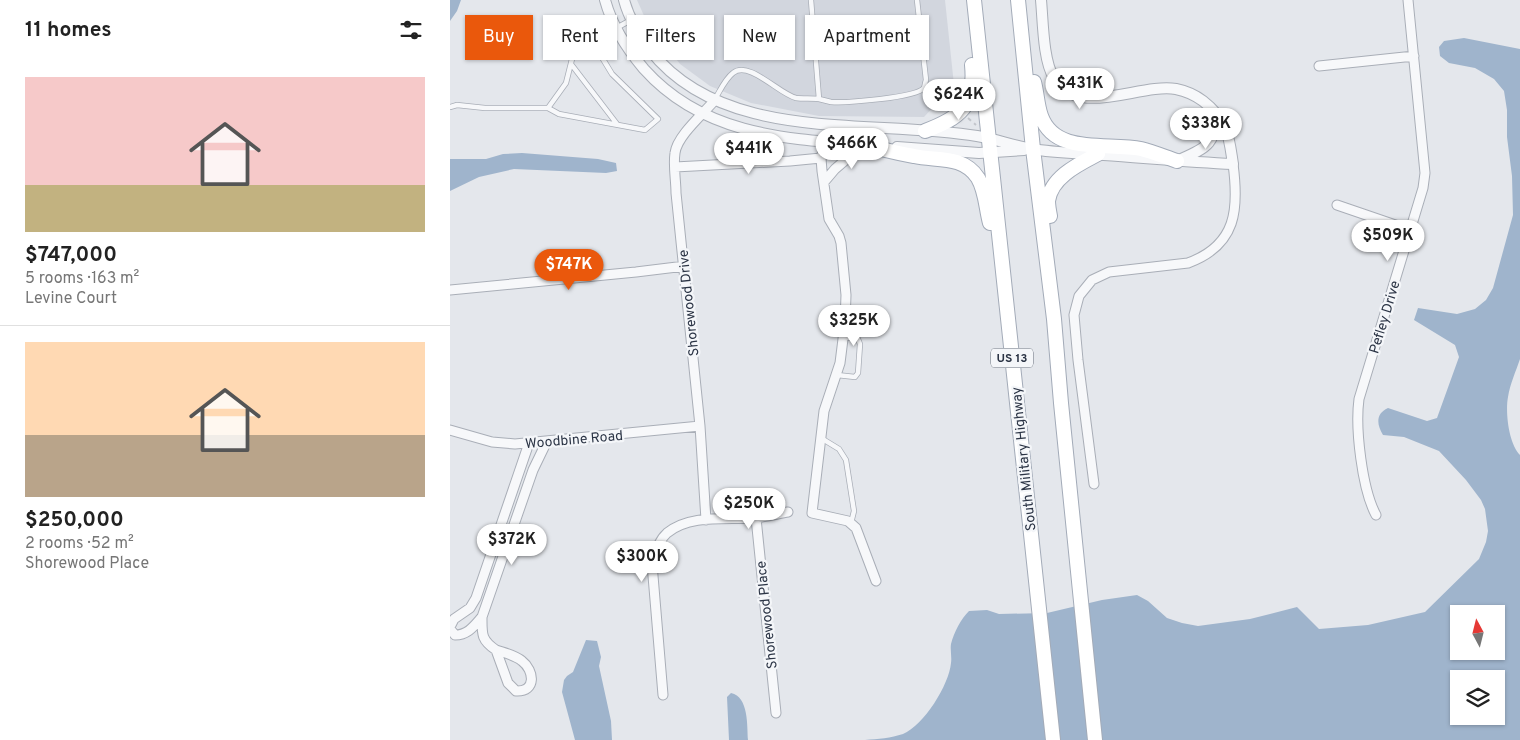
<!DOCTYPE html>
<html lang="en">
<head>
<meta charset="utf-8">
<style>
  body { margin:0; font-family:Overpass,sans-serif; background:#f6f6f6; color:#222; height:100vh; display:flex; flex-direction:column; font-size:19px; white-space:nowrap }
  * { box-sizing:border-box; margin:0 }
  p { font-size:16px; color:#767676 }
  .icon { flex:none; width:28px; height:28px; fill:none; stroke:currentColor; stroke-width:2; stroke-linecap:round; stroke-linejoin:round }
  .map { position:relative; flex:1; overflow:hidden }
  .panel { display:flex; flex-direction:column; background:#fff; width:450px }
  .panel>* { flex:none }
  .hud { position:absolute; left:15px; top:15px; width:475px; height:45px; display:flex; gap:10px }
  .needle { width:32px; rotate:353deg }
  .controls { position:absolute; left:1000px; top:605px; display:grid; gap:10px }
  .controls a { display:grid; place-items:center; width:55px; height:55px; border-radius:0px; background:#fff; box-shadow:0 1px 4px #0004; font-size:25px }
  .price { position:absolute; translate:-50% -42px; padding:0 11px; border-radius:18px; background:#fff; color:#222; font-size:16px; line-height:32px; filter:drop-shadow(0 1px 2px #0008) }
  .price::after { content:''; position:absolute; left:50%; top:30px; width:15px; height:11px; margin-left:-8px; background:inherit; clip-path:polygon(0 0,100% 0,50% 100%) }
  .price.selected { background:#ea580c; color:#fff }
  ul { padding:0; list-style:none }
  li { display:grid; align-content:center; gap:10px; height:265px; padding:0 25px }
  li+li { border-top:1px solid #e0e0e0 }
  li span { display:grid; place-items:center; height:155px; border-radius:0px; color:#555 }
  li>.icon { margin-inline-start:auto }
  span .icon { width:90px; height:90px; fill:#fffc; stroke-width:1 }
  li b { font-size:21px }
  h2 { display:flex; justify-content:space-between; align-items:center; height:60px; padding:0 25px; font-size:21px }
  .pill { padding:0 18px; border-radius:0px; background:#fff; box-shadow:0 1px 4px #0004; font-size:18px; line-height:45px }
  .pill.selected { background:#ea580c; color:#fff }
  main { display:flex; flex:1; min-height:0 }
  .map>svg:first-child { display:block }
  .built { fill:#d2d6de }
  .water { fill:#9fb4cc; fill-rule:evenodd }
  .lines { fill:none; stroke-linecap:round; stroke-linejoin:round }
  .service-casing { stroke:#a9aeb7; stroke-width:6 }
  .minor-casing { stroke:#a9aeb7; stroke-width:11 }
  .tertiary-casing { stroke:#a9aeb7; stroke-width:12 }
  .primary-casing { stroke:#a3abb8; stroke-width:16 }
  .path { stroke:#c2c5cb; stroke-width:2; stroke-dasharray:4 4; stroke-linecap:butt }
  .service { stroke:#f7f8fa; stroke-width:4.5 }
  .minor { stroke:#f7f8fa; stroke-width:9 }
  .tertiary { stroke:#f7f8fa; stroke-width:10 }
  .primary { stroke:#fff; stroke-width:14 }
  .labels { text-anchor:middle; stroke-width:4.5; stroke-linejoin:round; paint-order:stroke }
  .shield { fill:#f4f6f9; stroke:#676e7b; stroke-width:1 }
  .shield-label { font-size:12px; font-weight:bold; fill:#2b3445 }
  .street-label { font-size:14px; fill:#2b3445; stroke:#f4f6f9 }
</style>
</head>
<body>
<main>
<section class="panel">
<h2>11 homes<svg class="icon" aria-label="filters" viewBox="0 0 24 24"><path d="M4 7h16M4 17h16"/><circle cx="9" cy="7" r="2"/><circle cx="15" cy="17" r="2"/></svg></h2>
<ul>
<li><span style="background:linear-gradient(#f6c9c9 70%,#c2b280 0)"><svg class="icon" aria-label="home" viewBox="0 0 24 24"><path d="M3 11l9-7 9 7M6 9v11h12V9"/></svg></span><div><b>$747,000</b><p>5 rooms · 163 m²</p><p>Levine Court</p></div></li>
<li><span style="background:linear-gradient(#ffd9b3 60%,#b9a48a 0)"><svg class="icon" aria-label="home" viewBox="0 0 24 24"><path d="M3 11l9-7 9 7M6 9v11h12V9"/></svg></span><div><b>$250,000</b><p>2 rooms · 52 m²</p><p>Shorewood Place</p></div></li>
</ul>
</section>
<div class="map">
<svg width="1070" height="740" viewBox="0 0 1070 740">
  <rect width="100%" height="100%" fill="#e4e7ec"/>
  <path class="built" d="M187 0H495L504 85 474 117 369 116 301 103 260 86 230 64 195 18Z"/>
  <path class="water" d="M0 0H11L7 11 0 21Z
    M1014 38 1070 49V359C1066 371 1060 384 1058 397 1055 413 1059 444 1070 455V740H415C428 739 441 738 453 734 474 725 499 685 501 663 502 657 500 650 501 644 504 632 511 619 519 611L537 610 549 614 597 613 652 600 687 595 698 601 717 618 732 623 748 626 800 619 847 607 869 629 918 625 975 612 1029 559 1036 542 1038 531 1035 509 1031 500 1016 480 989 451 954 437 933 435C927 425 925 414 938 408L977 421 987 418 1009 357 1005 345 964 320 968 308 1007 314 1025 309 1036 300 1043 288 1063 215 1062 176 1057 137V110L1054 91 1044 79 1025 68 999 63 990 56 989 47 994 41ZM1009 614H1046V651H1009ZM1009 679H1046V716H1009Z
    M72 153 148 159 166 163 167 171 156 173 64 169 29 177 0 191V159H36L53 154Z
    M136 640 147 641 151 657 149 666 161 721 162 740H125L112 692 114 680 117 676 123 672Z
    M281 693C299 697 297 726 298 740H279L277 697Z"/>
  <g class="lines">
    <defs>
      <path id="service" d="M361 0 369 99C373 100 377 101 381 102 395 103 465 98 474 88 475 85 475 83 476 80L467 0
        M121 64 167 124
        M265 99C270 91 275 79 283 73 299 60 329 94 346 98 353 99 362 98 369 99
        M0 107 7 105 35 108H98L116 83 124 51 181 20
        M98 108 109 114 195 130 208 119 162 74 142 41
        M387 375 405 377 408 373 410 344 408 339 393 337
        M371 438 389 449 396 460 404 511 401 523"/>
      <path id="minor" d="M869 66 964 56
        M225 167 340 161 371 158
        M374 182 385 169 406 151 411 144
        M887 205 960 230
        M0 290 186 272 235 266
        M0 430 42 442 65 444 250 426
        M644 484 628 360 624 315 629 296 642 280 659 272 738 263C787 245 789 209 783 164
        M926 515C912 489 905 428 909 399L973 188 975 173 958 0
        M306 518 326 713
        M256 520 250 426 226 193C226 180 223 166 225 153 227 136 253 114 265 100
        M426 581 406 528 398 521 362 513 374 411 390 363 395 323 396 295 391 243 389 236 379 219 372 171 371 158 376 141 389 132 393 131 410 132 426 131
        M32 617C32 634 31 640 46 650
        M0 627 4 619 20 608 26 598 79 443
        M0 629 5 635C18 635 24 626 32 617L83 470 97 441
        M46 650C55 653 65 655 72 661 84 670 87 692 66 691L58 683Z
        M213 695 202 564C206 553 208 541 217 533 240 514 276 520 304 518 315 517 327 514 338 512"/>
      <path id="tertiary" d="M155 0C162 26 177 49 194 69 253 135 335 139 417 145
        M174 0C179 19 189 34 200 50 274 145 422 118 527 136 546 139 564 146 582 149 606 153 631 153 654 155 697 158 740 162 783 164 781 152 780 139 775 127 770 117 762 108 753 101 745 95 736 91 726 89 689 83 628 119 604 78 593 61 593 21 591 0
        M447 147 529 153 574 150
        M731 159C757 148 768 142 764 112"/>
      <path id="primary" d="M524 0 603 740
        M568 0 583 149 604 319 611 403 645 740
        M584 82C587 93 587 105 591 116 605 156 659 142 691 149 703 152 715 157 727 161
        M475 131C510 118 526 106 522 65
        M411 144C428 148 446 153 464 156 487 161 513 155 528 178 536 191 536 209 540 223
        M600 216C599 211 598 206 598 201 601 177 629 164 648 154"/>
    </defs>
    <use href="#service" class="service-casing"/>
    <use href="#minor" class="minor-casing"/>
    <use href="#tertiary" class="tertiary-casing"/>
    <use href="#primary" class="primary-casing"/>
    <path class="path" d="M518 118 526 125"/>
    <use href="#service" class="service"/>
    <use href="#minor" class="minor"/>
    <use href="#tertiary" class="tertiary"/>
    <use href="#primary" class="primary"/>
  </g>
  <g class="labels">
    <rect class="shield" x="541" y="348.5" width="42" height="19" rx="4"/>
    <g class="shield-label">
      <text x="562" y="362">US 13</text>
    </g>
    <g class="street-label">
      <text transform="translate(238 303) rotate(-96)" y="5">Shorewood Drive</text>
      <text transform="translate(934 317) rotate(-73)" y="5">Pefley Drive</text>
      <text transform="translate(124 439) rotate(-5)" y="5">Woodbine Road</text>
      <text transform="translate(573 459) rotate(-96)" y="5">South Military Highway</text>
      <text transform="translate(316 615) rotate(-96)" y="5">Shorewood Place</text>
    </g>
  </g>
</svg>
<div class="controls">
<a><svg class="needle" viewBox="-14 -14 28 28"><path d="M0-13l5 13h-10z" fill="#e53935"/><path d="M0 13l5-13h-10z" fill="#767676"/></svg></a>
<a><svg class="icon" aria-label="layers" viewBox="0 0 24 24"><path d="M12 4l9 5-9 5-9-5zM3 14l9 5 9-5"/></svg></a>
</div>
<b class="price" style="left:630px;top:110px">$431K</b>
<b class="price" style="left:509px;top:121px">$624K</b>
<b class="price" style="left:756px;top:150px">$338K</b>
<b class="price" style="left:402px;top:170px">$466K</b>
<b class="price" style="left:299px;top:175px">$441K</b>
<b class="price" style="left:938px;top:262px">$509K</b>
<b class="price selected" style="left:119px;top:291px">$747K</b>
<b class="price" style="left:404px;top:347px">$325K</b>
<b class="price" style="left:299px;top:530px">$250K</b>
<b class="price" style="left:62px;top:566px">$372K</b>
<b class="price" style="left:192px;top:583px">$300K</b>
<div class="hud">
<a class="pill selected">Buy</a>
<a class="pill">Rent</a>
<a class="pill">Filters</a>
<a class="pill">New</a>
<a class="pill">Apartment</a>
</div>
</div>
</main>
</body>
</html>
